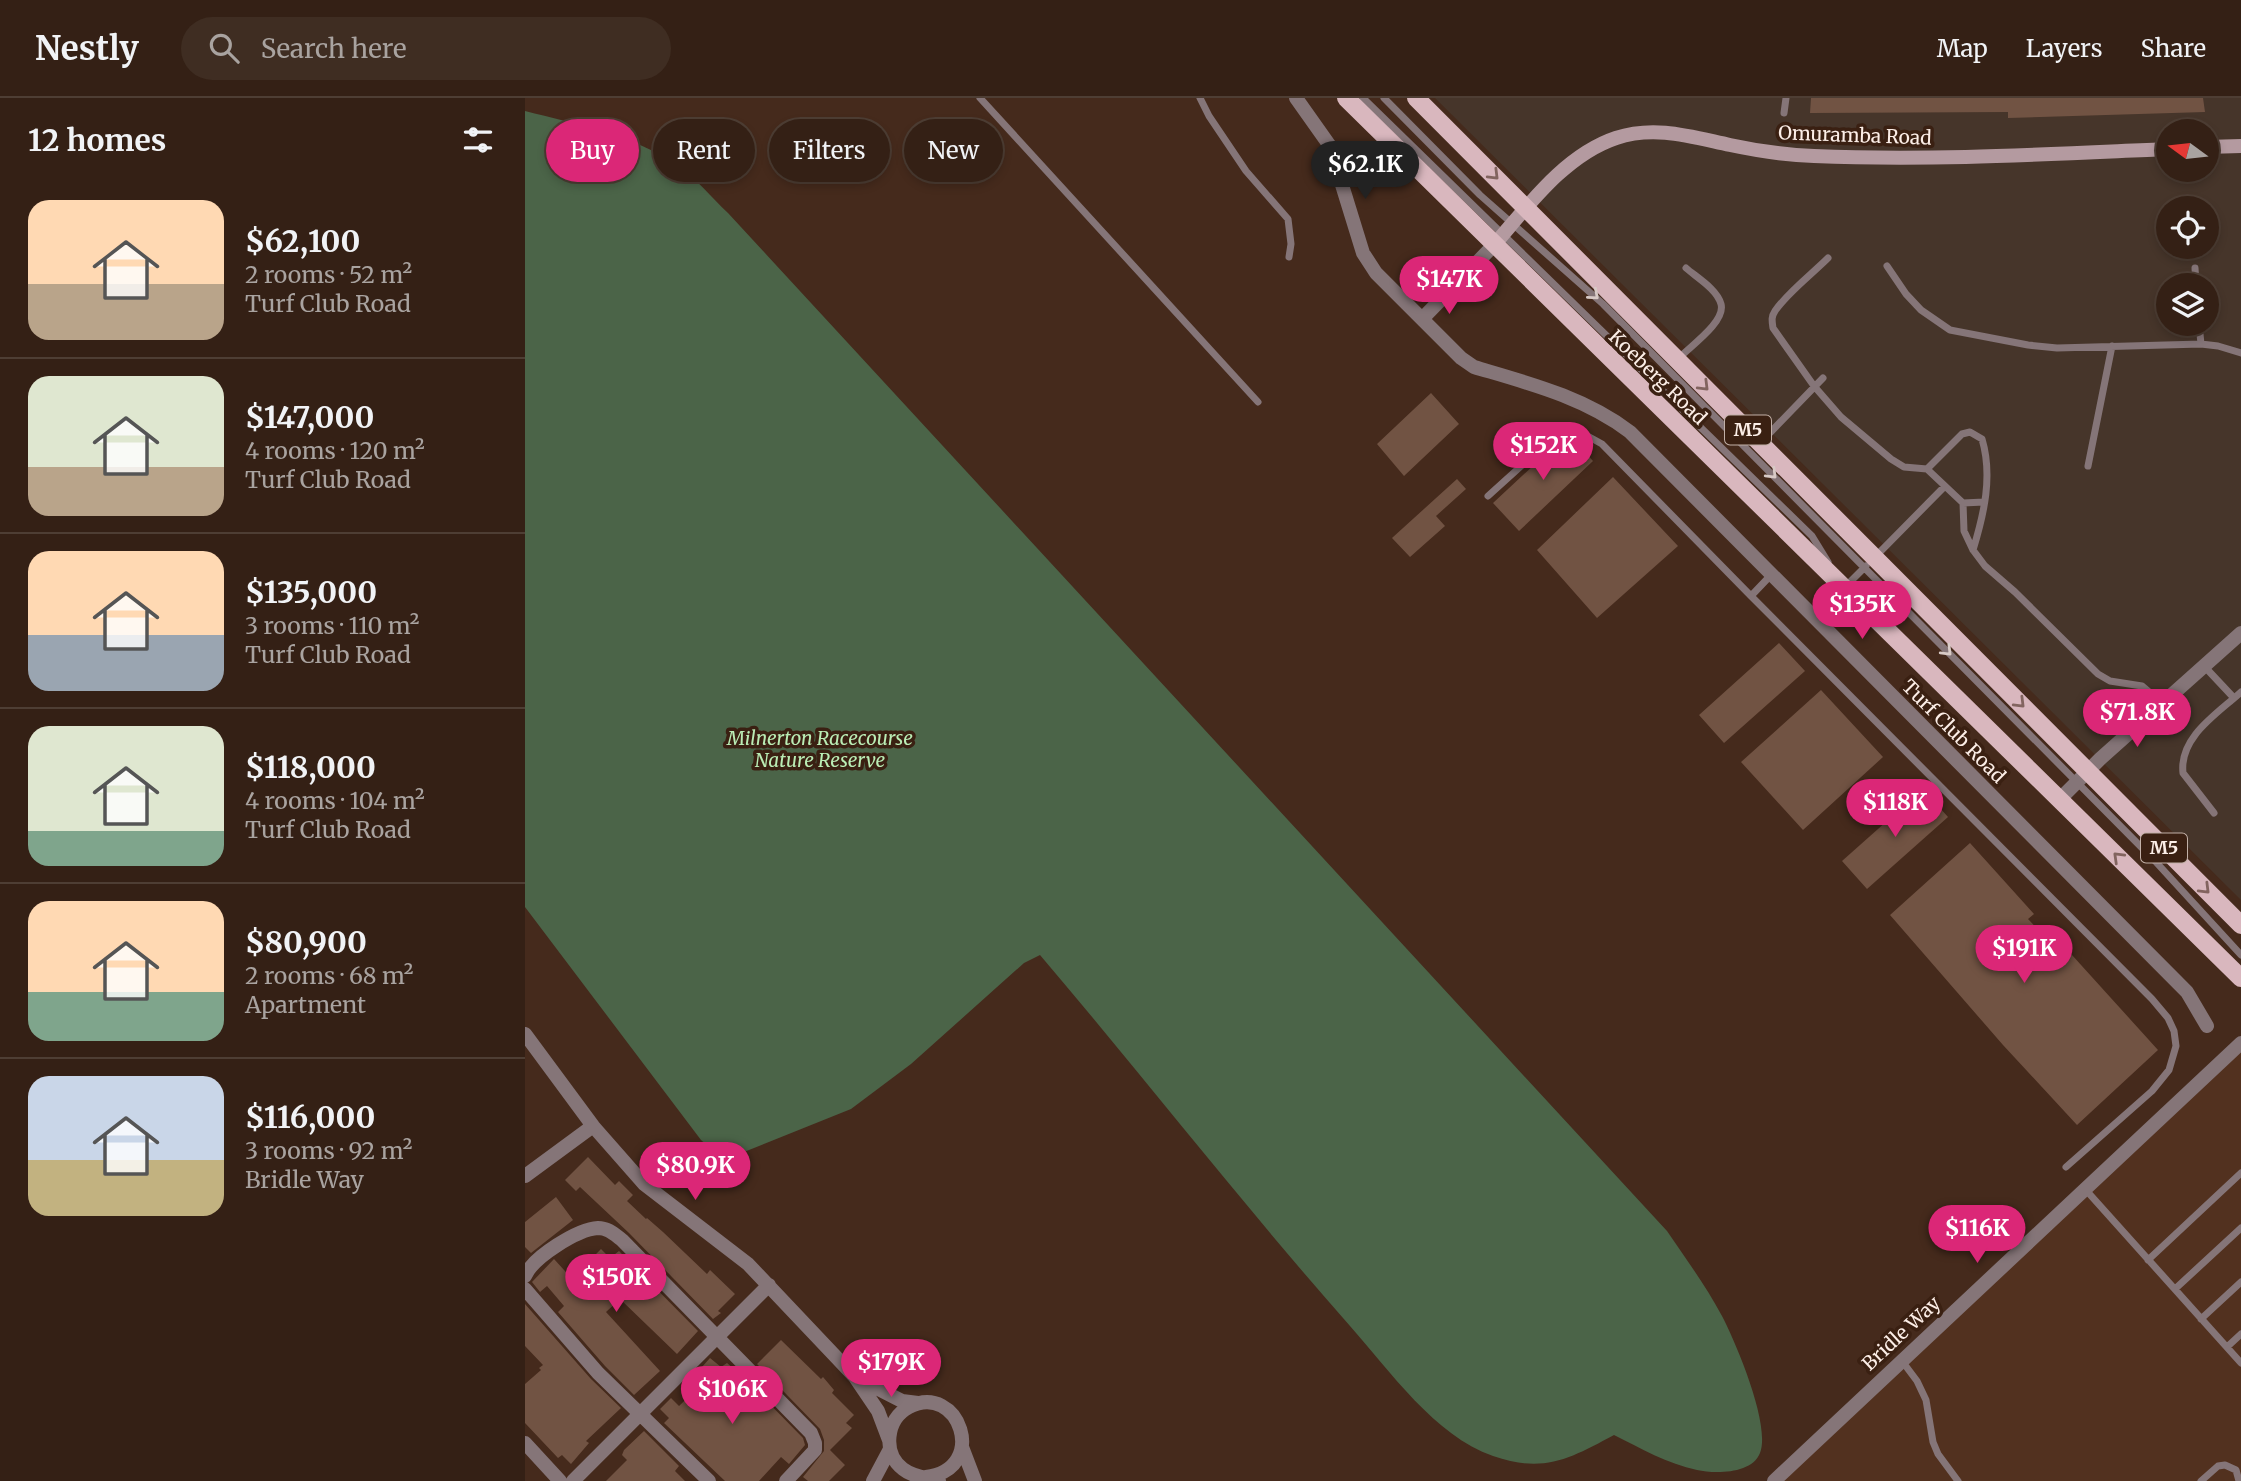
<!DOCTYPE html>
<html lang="en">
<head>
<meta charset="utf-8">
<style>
  body { margin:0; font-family:Merriweather,serif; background:#3f2d22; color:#f1f3f6; height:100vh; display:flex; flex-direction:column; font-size:26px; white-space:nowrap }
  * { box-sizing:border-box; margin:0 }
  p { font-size:23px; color:#a9a3a0 }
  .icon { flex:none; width:38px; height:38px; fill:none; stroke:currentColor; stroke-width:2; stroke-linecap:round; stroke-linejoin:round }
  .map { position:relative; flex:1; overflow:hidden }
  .details { display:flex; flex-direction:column; background:#342015; width:525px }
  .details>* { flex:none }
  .top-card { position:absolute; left:21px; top:21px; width:665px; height:63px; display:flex; gap:14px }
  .needle { width:46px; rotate:285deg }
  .fabs { position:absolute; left:1631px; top:21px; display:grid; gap:14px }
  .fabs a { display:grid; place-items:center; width:63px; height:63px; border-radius:50%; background:#342015; box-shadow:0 4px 10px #0003,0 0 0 2px #4e3e34; font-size:35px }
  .price { position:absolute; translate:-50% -60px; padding:0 16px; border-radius:24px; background:#db2777; color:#fff; font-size:23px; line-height:46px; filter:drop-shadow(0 2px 4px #0008) }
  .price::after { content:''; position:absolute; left:50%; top:42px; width:21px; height:16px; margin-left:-10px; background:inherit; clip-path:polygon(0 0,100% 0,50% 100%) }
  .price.on { background:#222; color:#fff }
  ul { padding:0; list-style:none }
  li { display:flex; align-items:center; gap:21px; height:175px; padding:0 28px }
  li+li { border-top:2px solid #4e3e34 }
  li span { display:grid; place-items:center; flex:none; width:196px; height:140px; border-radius:21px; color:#555 }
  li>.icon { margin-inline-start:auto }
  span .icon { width:84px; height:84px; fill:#fffc; stroke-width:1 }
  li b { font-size:30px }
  h2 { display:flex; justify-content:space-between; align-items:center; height:84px; padding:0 28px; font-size:30px }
  .chip { padding:0 24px; border-radius:32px; background:#342015; box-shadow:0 4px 10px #0003,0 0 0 2px #4e3e34; font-size:24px; line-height:63px }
  .chip.on { background:#db2777; color:#fff }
  header { display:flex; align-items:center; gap:42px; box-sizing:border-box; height:98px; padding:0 35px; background:#342015; border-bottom:2px solid #4e3e34 }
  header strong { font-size:33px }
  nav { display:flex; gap:38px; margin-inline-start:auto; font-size:24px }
  .search { width:490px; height:63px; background:#3f2d22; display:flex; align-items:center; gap:18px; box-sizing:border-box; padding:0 24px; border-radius:38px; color:#a9a3a0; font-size:26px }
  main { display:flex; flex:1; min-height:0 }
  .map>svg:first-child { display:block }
  .built { fill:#52311f }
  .industrial { fill:#46352a; fill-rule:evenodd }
  .green { fill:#4b6448 }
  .building { fill:#715343 }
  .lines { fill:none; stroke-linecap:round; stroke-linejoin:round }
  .service { stroke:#857578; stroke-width:7 }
  .minor { stroke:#857578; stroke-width:14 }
  .secondary { stroke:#b49aa0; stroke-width:14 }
  .primary { stroke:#d9b7be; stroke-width:18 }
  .oneway { stroke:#82645f }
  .oneway2 { stroke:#d8cac6 }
  .labels { text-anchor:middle; stroke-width:7; stroke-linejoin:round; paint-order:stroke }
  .shield { fill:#3a2012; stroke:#c2b0a7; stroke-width:2 }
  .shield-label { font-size:18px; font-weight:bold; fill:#fceee7 }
  .street-label { font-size:19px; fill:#fceee7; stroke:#3a2012 }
  .park-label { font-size:19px; font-style:italic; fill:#baedb5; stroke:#3a2012 }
</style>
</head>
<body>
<header>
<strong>Nestly</strong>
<div class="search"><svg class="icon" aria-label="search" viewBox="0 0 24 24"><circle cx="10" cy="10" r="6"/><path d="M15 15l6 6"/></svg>Search here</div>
<nav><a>Map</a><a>Layers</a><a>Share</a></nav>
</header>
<main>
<section class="details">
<h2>12 homes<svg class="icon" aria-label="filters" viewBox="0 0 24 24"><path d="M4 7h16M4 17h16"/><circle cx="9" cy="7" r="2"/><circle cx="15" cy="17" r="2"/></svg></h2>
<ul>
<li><span style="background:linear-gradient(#ffd9b3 60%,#b9a48a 0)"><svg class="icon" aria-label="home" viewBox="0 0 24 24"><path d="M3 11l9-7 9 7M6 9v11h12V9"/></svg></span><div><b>$62,100</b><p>2 rooms · 52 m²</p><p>Turf Club Road</p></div></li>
<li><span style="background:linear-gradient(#dfe7d0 65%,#b9a48a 0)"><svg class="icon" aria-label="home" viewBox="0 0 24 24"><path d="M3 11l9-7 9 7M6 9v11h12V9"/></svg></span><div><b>$147,000</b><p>4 rooms · 120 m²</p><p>Turf Club Road</p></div></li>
<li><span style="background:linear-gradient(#ffd9b3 60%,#9aa5b1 0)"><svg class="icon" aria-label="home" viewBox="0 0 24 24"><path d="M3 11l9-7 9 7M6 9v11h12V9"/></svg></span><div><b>$135,000</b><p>3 rooms · 110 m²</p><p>Turf Club Road</p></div></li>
<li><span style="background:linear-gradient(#dfe7d0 75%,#7fa58c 0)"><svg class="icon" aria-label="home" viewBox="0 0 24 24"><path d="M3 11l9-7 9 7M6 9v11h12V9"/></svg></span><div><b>$118,000</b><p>4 rooms · 104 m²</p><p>Turf Club Road</p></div></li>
<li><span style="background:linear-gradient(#ffd9b3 65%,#7fa58c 0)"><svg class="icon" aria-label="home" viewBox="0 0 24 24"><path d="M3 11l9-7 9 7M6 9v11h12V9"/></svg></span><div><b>$80,900</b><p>2 rooms · 68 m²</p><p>Apartment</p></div></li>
<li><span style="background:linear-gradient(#c9d6e8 60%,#c2b280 0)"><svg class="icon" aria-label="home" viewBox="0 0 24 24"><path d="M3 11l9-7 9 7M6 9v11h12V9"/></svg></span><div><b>$116,000</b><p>3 rooms · 92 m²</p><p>Bridle Way</p></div></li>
</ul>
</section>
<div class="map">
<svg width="1716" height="1383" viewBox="0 0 1716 1383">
  <rect width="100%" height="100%" fill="#452a1c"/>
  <path class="built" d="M1716 945V1383H1249Z"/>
  <path class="industrial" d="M910 0H1716V802ZM1643 33H1682V72H1643ZM1643 110H1682V149H1643ZM1643 187H1682V226H1643Z"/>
  <path class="green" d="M0 13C51 26 108 37 152 67 171 80 187 100 203 115L1142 1133C1161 1161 1181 1188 1197 1218 1211 1245 1246 1327 1235 1355 1227 1376 1190 1376 1172 1372 1143 1366 1115 1350 1089 1337 1046 1360 1019 1376 968 1358 910 1338 865 1273 825 1228 718 1107 619 979 515 857L499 865 386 966 326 1011 214 1056H192L176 1042 0 809Z"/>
  <path class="building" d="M1286 0H1678L1680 14 1483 20V14L1285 15Z
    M906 295 934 326 879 378 852 346Z
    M1039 339 1047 340 1068 363 994 433 968 405Z
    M1088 379 1153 448 1072 520 1012 452Z
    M932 381 941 391 911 418 920 428 885 459 867 440Z
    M1254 545 1280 573 1199 645 1174 617Z
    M1296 592 1358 659 1278 732 1216 664Z
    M1398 691 1423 719 1342 791 1317 763Z
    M1445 745 1509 816 1503 821 1522 841 1528 836 1633 952 1552 1027 1478 947 1365 817Z
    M63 1059 90 1087 94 1083 108 1097 102 1103 121 1121 122 1120 138 1134 182 1176 185 1172 210 1196 193 1213 196 1215 188 1221 104 1135 55 1089 51 1093 40 1082Z
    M31 1099 48 1122 6 1155 0 1149V1124Z
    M76 1151 85 1160 94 1153 173 1233 152 1256 95 1201 81 1214 135 1273 109 1297 80 1268 33 1214 39 1208 22 1188 15 1194 7 1184 29 1161 50 1184 69 1164 66 1161Z
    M0 1206 66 1281 96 1310 61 1343 64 1345 46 1366 37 1357 33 1360 0 1325V1286L16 1272 14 1270 18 1267 0 1248Z
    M256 1242 296 1281 298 1279 309 1292 307 1295 329 1317 321 1325 327 1330 305 1352 320 1367 304 1383H283L278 1379 299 1353V1342L295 1331 232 1266Z
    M185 1260 196 1269 202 1265 218 1279 278 1340 280 1347 264 1366 256 1359 234 1383H200L139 1325 144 1320 135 1311 146 1300 154 1308 176 1287 168 1279Z
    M119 1333 154 1368 150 1373 160 1383H81L102 1362 97 1357 99 1352Z"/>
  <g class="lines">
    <path class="service" d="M455 0 733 304
      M675 0 684 18 721 73 763 121 766 146 764 159
      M838 0 1287 438 1303 464
      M859 0 955 97 1078 206 1630 763 1716 857
      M1259 15 1261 0
      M1303 160C1287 176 1262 195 1250 213 1246 219 1247 223 1248 230L1289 288 1316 319 1366 361 1379 369 1402 371 1438 405 1439 433 1448 452 1460 468 1490 494 1573 576 1585 583 1617 588 1637 605
      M1362 168 1381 196 1396 212 1425 232 1503 247 1532 250 1676 246 1693 248 1716 255
      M1670 170 1671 187
      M1674 226 1676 246
      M1153 261C1164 249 1201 224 1196 206 1192 191 1171 179 1161 170
      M1236 344 1298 280
      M1563 368 1587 248
      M1402 371 1437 336 1445 334 1457 341C1468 378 1459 416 1448 452
      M963 398 1036 332 1057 335 1077 346 1226 498
      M1438 405 1459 404
      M1350 459 1420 388
      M1246 477 1226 498 1627 901 1643 920 1649 933 1651 948 1644 972 1627 993 1541 1069
      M1320 489 1341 468
      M1679 568 1709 600
      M1689 715 1658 675C1654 639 1692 616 1716 594
      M1560 1091 1716 1265
      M1623 1162 1716 1075
      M1650 1191 1716 1130
      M1676 1221 1716 1184
      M1702 1249 1716 1236
      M1377 1263 1392 1283 1401 1302 1408 1344 1413 1356 1433 1383
      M1676 1383 1693 1368 1700 1367 1711 1372 1714 1383"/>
    <path class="minor" d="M771 0 805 48 838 155 851 175 936 260 949 269C1003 285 1059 299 1105 334L1662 894 1682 928
      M897 221 969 147
      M1534 702 1575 661 1716 535
      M0 936 68 1028 119 1086 223 1166 330 1279 353 1313 364 1342
      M0 1078 68 1028
      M0 1178C8 1159 53 1131 73 1130 83 1130 89 1136 97 1142L286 1335 290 1345V1352L261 1383
      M0 1191 73 1275 184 1383
      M334 1281 377 1303 393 1305
      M0 1345 35 1383
      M437 1349 450 1383
      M401 1379C465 1371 434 1283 384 1309 361 1321 357 1355 378 1371 388 1379 402 1380 414 1383
      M48 1383 244 1187
      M348 1383 365 1351
      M1249 1383 1716 945"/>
    <path class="secondary" d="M1682 49 1716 48
      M969 147C1003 108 1040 57 1091 40 1130 27 1167 39 1205 47 1233 53 1261 57 1289 58 1407 63 1525 56 1643 51"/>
    <path class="primary" d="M821 0 1716 880
      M891 0 1716 827"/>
  </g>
  <defs><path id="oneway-chevron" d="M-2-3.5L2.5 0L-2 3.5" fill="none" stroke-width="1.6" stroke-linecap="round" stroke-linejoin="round" transform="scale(1.75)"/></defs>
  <g class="oneway">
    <use href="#oneway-chevron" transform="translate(969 77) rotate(45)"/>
    <use href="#oneway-chevron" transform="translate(1179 288) rotate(45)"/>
    <use href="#oneway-chevron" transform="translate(1495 605) rotate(45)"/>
    <use href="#oneway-chevron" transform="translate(1593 759) rotate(-136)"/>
    <use href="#oneway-chevron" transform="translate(1680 791) rotate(45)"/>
  </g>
  <g class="oneway2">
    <use href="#oneway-chevron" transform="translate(1069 197) rotate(41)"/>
    <use href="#oneway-chevron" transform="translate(1247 376) rotate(45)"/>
    <use href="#oneway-chevron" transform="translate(1422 553) rotate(45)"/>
  </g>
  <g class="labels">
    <g class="shield">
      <rect x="1200" y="317.5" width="46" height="29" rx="5"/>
      <rect x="1616" y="735.5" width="46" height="29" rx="5"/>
    </g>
    <g class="shield-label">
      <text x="1223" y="338">M5</text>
      <text x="1639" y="756">M5</text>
    </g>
    <g class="street-label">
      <text transform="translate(1330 37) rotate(2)" y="7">Omuramba Road</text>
      <text transform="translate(1133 279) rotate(44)" y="7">Koeberg Road</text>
      <text transform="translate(1429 633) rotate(45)" y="7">Turf Club Road</text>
      <text transform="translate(1376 1235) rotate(-43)" y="7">Bridle Way</text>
    </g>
    <g class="park-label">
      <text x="295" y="647">Milnerton Racecourse<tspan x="295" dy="22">Nature Reserve</tspan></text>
    </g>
  </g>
</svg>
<div class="fabs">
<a><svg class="needle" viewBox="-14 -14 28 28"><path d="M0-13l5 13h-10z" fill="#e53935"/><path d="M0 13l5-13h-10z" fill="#a9a3a0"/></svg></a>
<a><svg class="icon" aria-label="locate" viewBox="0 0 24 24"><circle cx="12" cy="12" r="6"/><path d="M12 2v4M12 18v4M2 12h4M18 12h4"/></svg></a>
<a><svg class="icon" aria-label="layers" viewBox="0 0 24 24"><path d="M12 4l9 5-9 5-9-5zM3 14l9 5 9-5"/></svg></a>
</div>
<b class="price on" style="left:840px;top:103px">$62.1K</b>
<b class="price" style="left:924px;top:218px">$147K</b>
<b class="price" style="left:1018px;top:384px">$152K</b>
<b class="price" style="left:1337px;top:543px">$135K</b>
<b class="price" style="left:1612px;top:651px">$71.8K</b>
<b class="price" style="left:1370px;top:741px">$118K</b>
<b class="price" style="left:1499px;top:887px">$191K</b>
<b class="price" style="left:170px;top:1104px">$80.9K</b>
<b class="price" style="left:1452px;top:1167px">$116K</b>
<b class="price" style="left:91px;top:1216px">$150K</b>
<b class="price" style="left:366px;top:1301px">$179K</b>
<b class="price" style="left:207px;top:1328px">$106K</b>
<div class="top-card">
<a class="chip on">Buy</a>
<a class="chip">Rent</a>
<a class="chip">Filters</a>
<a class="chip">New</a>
</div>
</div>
</main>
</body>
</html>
